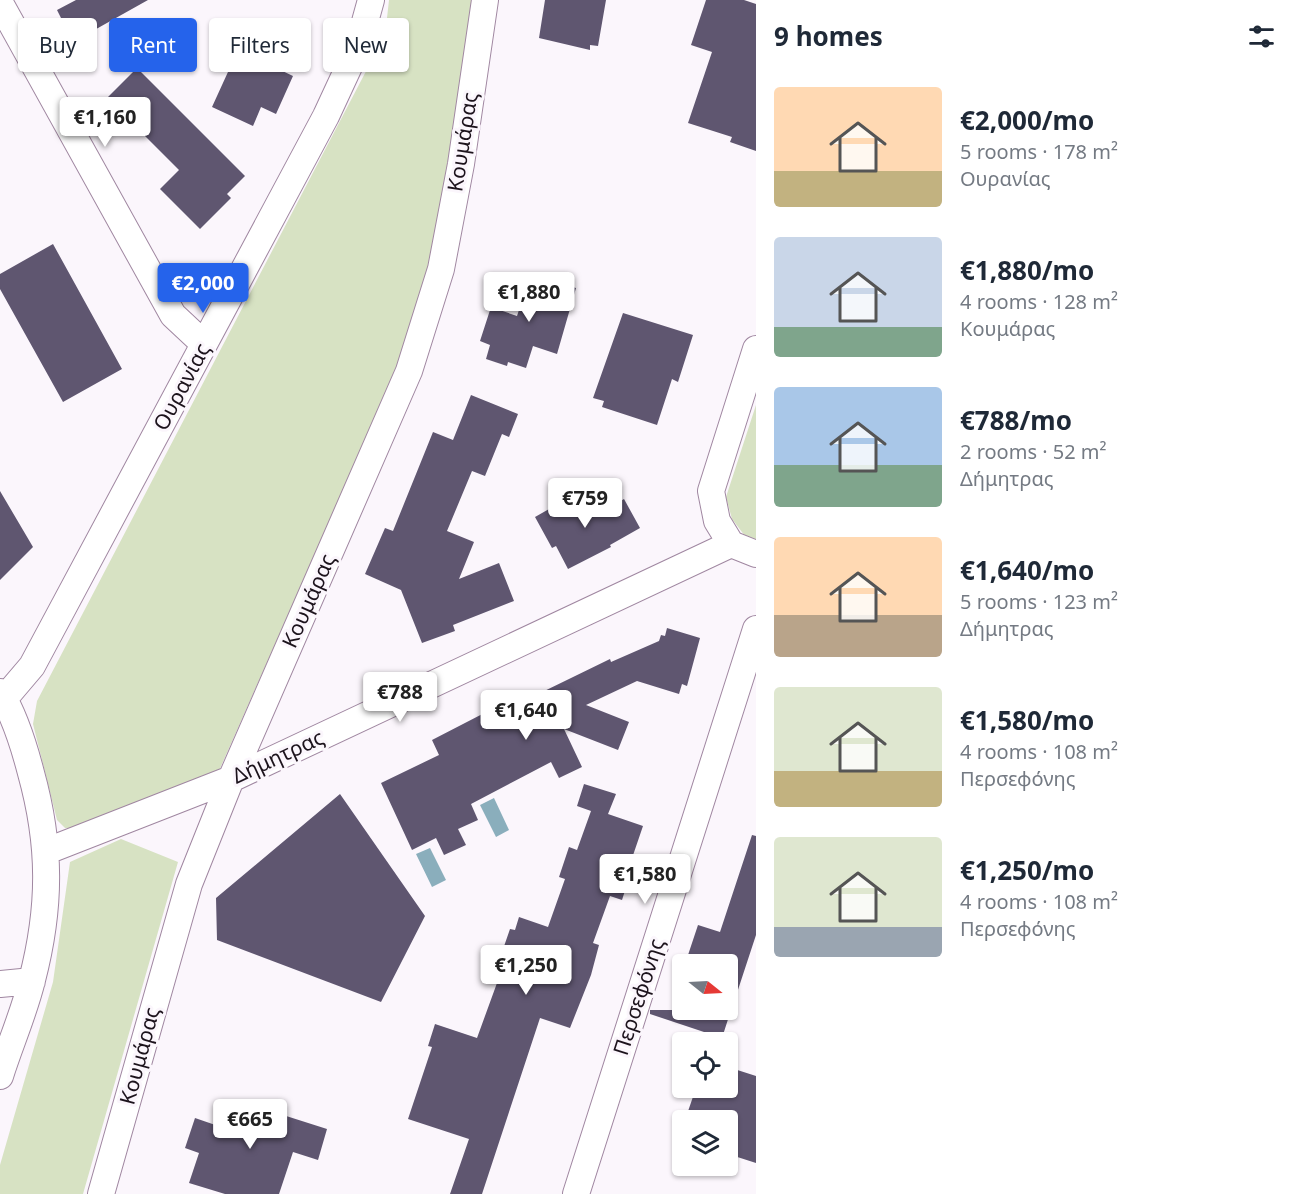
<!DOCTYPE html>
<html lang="en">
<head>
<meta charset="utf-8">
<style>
  body { margin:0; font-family:"Noto Sans",sans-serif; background:#f2f2f3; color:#1f2937; height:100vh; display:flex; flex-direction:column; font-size:22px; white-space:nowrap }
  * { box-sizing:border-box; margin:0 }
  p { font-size:20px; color:#747a83 }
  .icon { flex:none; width:33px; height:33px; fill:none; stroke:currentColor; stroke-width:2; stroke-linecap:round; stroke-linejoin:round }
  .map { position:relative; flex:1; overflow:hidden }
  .drawer { display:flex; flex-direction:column; background:#fff; width:540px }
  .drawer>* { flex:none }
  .top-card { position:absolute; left:18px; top:18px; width:570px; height:54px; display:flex; gap:12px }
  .needle { width:39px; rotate:108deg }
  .buttons { position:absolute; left:672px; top:954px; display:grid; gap:12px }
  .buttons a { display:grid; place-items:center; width:66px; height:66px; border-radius:6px; background:#fff; box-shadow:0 2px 4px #0004; font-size:30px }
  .price { position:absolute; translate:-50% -51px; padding:0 14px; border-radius:6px; background:#fff; color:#222; font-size:20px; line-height:39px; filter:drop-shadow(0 2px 3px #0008) }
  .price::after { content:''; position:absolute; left:50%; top:36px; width:18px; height:14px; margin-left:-9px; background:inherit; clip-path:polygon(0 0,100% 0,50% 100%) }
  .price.current { background:#2563eb; color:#fff }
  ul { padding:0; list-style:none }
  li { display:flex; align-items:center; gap:18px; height:150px; padding:0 18px }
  li span { display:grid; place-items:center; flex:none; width:168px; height:120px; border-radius:6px; color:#555 }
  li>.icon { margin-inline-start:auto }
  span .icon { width:72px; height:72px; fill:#fffc; stroke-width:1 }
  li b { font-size:26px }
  h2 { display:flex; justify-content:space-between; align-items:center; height:72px; padding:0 18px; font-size:26px }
  .chip { padding:0 21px; border-radius:6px; background:#fff; box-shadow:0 2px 4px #0004; font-size:21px; line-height:54px }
  .chip.current { background:#2563eb; color:#fff }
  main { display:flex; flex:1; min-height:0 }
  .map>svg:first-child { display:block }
  .green { fill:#d7e2c3 }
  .water { fill:#8aaebc }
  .building { fill:#5f5670 }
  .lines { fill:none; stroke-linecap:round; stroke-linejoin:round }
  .minor-casing { stroke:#a087a1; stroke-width:28 }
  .minor { stroke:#fff; stroke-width:26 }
  .labels { text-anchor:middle; stroke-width:6; stroke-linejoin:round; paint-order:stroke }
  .street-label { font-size:21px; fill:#1c131c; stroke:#fbf6fc }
</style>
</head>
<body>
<main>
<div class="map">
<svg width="756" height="1194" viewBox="0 0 756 1194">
  <rect width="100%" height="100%" fill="#fbf6fc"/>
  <path class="green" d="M389 0H472L433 261 419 313 374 421 218 773 76 828H65L57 820 33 724 37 701 375 54 387 18Z
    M756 405V540L745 536 732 519 726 497Z
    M121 839 178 862 83 1194H0V1165L53 982 70 862Z"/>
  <path class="water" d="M494 798 509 830 496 837 480 805Z
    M430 848 446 880 432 887 416 854Z"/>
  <path class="building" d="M76 0H148L73 42 57 10Z
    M545 0H606L598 46 590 45V50L539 38Z
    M706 0H744L756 4V151L730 142 732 137 688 123 712 52 691 45Z
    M238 50 293 76 276 114 261 107 253 126 212 107Z
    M137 68 245 176 227 194 231 198 200 229 160 189 179 170 107 98Z
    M53 244 122 369 63 402 0 289V274Z
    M531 274 576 288 557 354 533 346 526 368 508 362 507 366 486 359 490 345 480 341 491 307 517 316Z
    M623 313 693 335 678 382 672 379 657 425 602 407 604 401 593 398Z
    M471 395 518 414 509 437 502 434 485 476 472 471 447 531 474 542 459 579 499 563 514 601 453 625 455 631 422 643 401 590 365 574 385 528 393 531 433 432 453 440Z
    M0 491 33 547 0 580Z
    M579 492 592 517 624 499 640 528 610 545 611 547 568 569 556 546 552 548 535 517Z
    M667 628 700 638 687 686 682 684 679 694 637 681 586 705 629 722 618 750 564 729 582 767 559 778 551 762 471 804 478 820 458 829 466 845 444 855 436 838 412 850 381 783 439 755 432 740 527 691 530 698 610 659 611 662 659 641 661 635 665 636Z
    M584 784 616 794 608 814 643 826 629 867 632 869 622 900 610 896 593 943 599 945 591 975 570 1028 540 1018 482 1194H450L469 1139 408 1119 432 1047 428 1046 435 1024 477 1038 497 983 492 981 510 929 515 930 519 917 548 927 565 879 559 877 569 847 577 850 591 811 577 806Z
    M340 794 425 916 381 1002 217 940 216 898Z
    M752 835 756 836V935L732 1008 728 1007V964H685L698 925 720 932Z
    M650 1010H731L722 1038 650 1014Z
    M728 1067 756 1076V1163L728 1154V1120H685L696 1088H728Z
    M236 1100 327 1129 318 1160 293 1152 279 1194H225L189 1183 199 1153 185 1148 195 1118 227 1129Z"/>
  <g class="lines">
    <defs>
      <path id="minor" d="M0 3 173 315 204 344
        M756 349 711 491 717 521 731 544 756 554
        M0 692C15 716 24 746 31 773 51 845 51 907 32 980 24 1013 10 1044 0 1076
        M4 699 32 666 326 116 358 47 371 0
        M47 851 231 779 731 544
        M0 984 32 981
        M101 1194 189 884 231 779 409 371 441 269 461 164 485 0
        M576 1194 756 629"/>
    </defs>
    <use href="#minor" class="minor-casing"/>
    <use href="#minor" class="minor"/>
  </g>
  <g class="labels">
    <g class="street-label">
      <text transform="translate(463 142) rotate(-81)" y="7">Κουμάρας</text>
      <text transform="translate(182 387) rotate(-62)" y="7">Ουρανίας</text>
      <text transform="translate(309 601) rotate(-66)" y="7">Κουμάρας</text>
      <text transform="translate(278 757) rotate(-25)" y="7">Δήμητρας</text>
      <text transform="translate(639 997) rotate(-72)" y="7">Περσεφόνης</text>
      <text transform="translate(140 1056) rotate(-75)" y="7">Κουμάρας</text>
    </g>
  </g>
</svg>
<div class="buttons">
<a><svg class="needle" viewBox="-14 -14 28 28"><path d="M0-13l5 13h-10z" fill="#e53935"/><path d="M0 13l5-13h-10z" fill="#747a83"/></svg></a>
<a><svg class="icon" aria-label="locate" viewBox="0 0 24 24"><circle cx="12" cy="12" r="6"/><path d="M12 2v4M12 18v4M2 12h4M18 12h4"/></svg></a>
<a><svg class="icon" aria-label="layers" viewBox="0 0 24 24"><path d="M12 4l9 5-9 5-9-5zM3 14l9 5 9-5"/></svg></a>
</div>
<b class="price" style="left:105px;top:148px">€1,160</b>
<b class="price current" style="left:203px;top:314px">€2,000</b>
<b class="price" style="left:529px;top:323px">€1,880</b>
<b class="price" style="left:585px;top:529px">€759</b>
<b class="price" style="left:400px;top:723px">€788</b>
<b class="price" style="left:526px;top:741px">€1,640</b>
<b class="price" style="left:645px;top:905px">€1,580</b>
<b class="price" style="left:526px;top:996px">€1,250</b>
<b class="price" style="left:250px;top:1150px">€665</b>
<div class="top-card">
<a class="chip">Buy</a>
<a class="chip current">Rent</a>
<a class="chip">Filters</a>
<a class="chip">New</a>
</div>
</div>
<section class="drawer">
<h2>9 homes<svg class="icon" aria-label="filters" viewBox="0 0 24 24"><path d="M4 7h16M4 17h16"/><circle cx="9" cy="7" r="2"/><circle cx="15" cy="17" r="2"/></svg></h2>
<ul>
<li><span style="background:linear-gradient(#ffd9b3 70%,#c2b280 0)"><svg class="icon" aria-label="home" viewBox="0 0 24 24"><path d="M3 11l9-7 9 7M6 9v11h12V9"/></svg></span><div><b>€2,000/mo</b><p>5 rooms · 178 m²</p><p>Ουρανίας</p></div></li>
<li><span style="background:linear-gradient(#c9d6e8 75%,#7fa58c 0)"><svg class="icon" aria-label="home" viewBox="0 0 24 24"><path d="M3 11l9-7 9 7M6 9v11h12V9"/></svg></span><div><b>€1,880/mo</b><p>4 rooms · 128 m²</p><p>Κουμάρας</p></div></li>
<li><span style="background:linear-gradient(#a9c7e8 65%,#7fa58c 0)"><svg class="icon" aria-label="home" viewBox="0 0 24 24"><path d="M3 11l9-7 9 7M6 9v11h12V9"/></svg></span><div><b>€788/mo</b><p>2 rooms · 52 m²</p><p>Δήμητρας</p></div></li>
<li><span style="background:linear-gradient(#ffd9b3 65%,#b9a48a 0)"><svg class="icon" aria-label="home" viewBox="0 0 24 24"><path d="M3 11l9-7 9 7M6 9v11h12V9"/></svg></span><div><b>€1,640/mo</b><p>5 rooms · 123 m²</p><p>Δήμητρας</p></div></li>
<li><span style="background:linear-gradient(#dfe7d0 70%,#c2b280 0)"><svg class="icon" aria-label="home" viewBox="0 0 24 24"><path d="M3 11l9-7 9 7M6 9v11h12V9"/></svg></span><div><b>€1,580/mo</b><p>4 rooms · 108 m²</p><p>Περσεφόνης</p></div></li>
<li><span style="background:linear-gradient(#dfe7d0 75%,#9aa5b1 0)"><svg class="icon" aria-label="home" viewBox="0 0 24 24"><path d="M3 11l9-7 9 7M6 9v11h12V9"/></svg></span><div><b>€1,250/mo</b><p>4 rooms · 108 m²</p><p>Περσεφόνης</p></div></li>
</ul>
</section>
</main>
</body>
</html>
